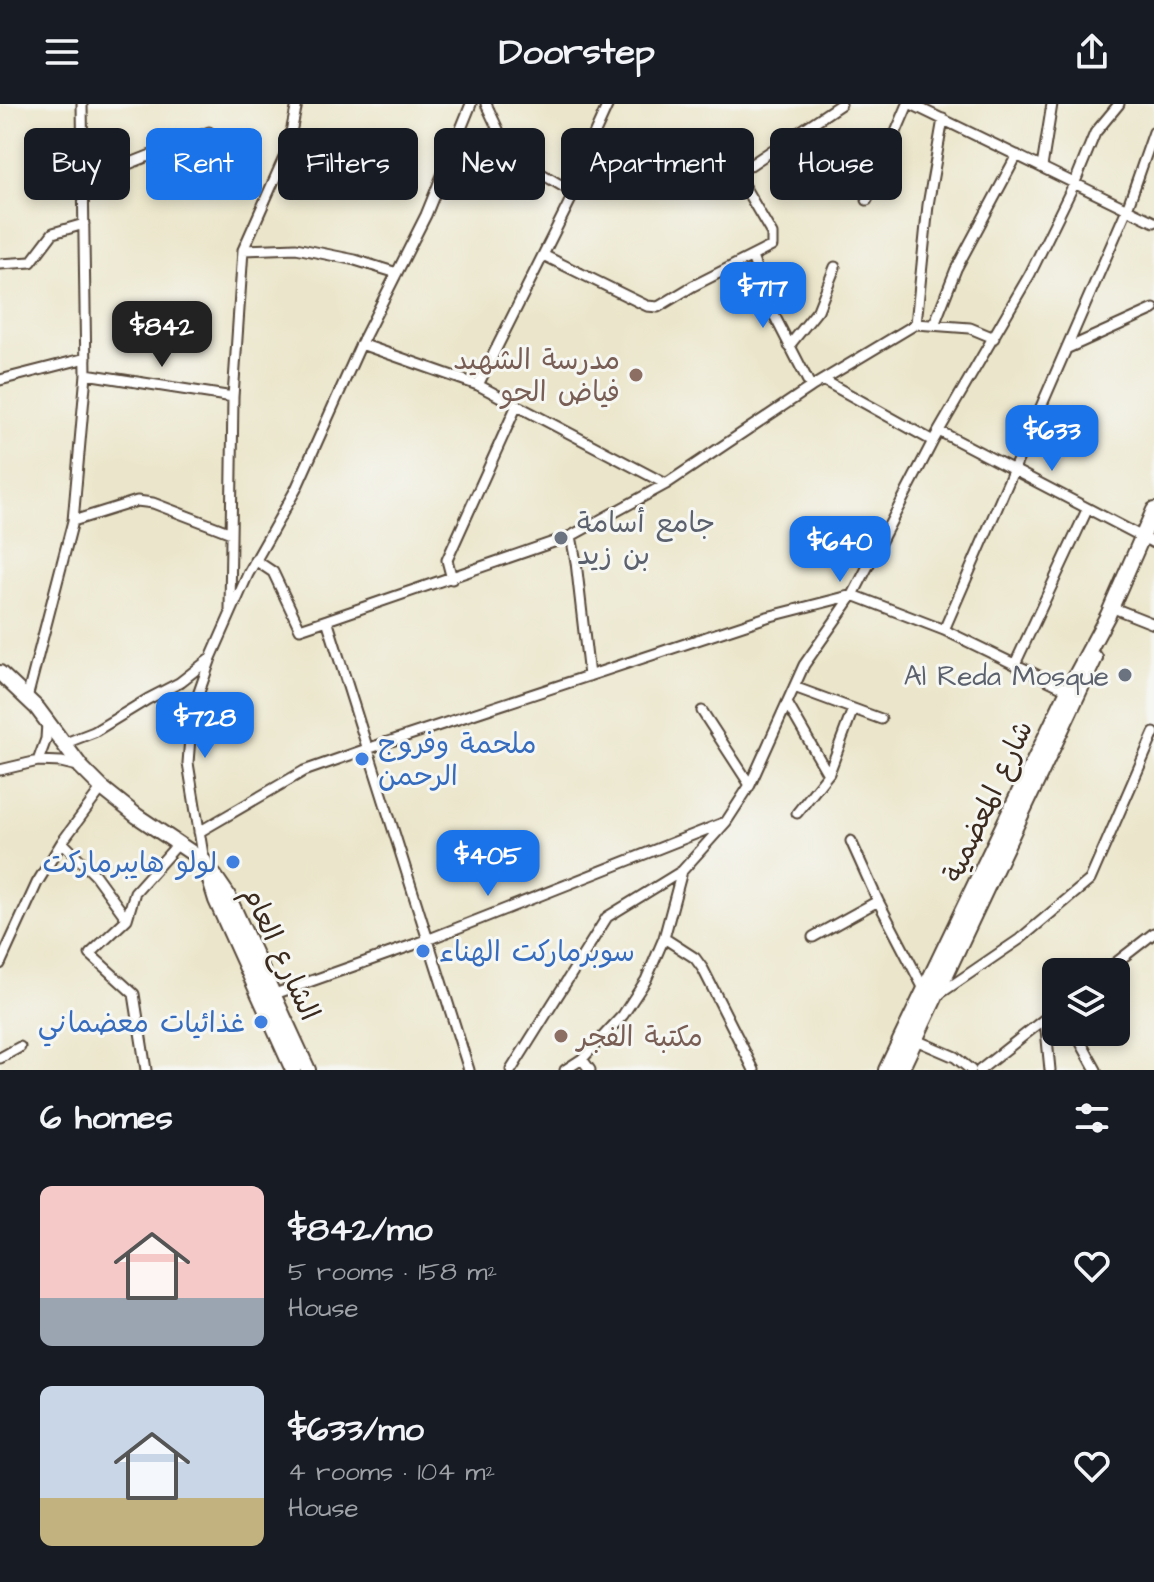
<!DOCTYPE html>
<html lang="en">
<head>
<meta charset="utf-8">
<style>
  body { margin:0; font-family:"Architects Daughter","Playpen Sans Arabic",sans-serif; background:#20242c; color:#f1f3f6; height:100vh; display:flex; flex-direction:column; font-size:30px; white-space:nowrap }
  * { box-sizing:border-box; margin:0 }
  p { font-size:26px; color:#9ea1a6 }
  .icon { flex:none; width:44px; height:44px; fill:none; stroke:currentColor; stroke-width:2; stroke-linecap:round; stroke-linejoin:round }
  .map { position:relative; height:966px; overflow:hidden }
  .details { display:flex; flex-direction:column; background:#171b24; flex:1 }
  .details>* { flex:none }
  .guide { position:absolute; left:24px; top:24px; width:1106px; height:72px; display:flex; gap:16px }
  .tools { position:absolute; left:1042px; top:854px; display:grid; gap:16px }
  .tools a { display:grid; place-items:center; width:88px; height:88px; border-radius:12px; background:#171b24; box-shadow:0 4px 12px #0003; font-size:40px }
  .price { position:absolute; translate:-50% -68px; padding:0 18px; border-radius:16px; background:#1a73e8; color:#fff; font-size:26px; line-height:52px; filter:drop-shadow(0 2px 4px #0008) }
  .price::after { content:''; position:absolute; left:50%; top:48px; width:24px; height:18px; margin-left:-12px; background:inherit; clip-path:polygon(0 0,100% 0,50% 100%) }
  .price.selected { background:#222; color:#fff }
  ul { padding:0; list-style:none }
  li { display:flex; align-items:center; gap:24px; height:200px; padding:0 40px }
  li span { display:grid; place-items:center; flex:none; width:224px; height:160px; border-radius:12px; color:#555 }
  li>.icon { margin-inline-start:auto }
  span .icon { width:96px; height:96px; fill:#fffc; stroke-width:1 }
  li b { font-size:34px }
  h2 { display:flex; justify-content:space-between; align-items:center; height:96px; padding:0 40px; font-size:34px }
  .pill { padding:0 28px; border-radius:12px; background:#171b24; box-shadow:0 4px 12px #0003; font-size:28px; line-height:72px }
  .pill.selected { background:#1a73e8; color:#fff }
  header { display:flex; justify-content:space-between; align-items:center; height:104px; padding:0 40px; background:#171b24; font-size:36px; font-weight:700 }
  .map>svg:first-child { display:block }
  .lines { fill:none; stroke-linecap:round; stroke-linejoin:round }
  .street-casing { stroke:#554638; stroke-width:13 }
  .primary-casing { stroke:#554638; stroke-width:18 }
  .street { stroke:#fff; stroke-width:9 }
  .primary { stroke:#fff; stroke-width:14 }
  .education-dot { fill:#8d6e63; stroke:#f6f6f2; stroke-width:3 }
  .worship-dot { fill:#6b7280; stroke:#f6f6f2; stroke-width:3 }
  .shop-dot { fill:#3f7fe0; stroke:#f6f6f2; stroke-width:3 }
  .labels { text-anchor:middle; stroke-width:6; stroke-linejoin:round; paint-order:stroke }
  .education-label { font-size:28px; fill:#785e54; stroke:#f6f6f2; text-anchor:end }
  .worship-label { font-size:28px; fill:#5b616d; stroke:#f6f6f2; text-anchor:start }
  .shop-label { font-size:28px; fill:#366cbe; stroke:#f6f6f2; text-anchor:start }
  .street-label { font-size:28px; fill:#3b2a1e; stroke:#f6f6f2 }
</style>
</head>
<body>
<header><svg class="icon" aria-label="menu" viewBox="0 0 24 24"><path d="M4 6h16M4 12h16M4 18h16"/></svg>Doorstep<svg class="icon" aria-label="share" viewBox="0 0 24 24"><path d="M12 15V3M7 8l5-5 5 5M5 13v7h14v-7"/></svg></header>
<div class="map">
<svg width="1154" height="966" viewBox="0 0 1154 966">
  <rect width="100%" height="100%" fill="#f6f6f2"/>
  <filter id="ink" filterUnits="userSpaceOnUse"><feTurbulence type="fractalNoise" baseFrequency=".0125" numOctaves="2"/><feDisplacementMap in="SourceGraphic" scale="16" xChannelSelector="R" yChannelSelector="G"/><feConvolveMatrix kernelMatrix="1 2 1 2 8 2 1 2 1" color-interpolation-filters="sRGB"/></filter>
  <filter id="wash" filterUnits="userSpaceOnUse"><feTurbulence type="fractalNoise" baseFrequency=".006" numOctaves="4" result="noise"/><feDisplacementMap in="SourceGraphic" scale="32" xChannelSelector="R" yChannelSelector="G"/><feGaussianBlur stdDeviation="1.8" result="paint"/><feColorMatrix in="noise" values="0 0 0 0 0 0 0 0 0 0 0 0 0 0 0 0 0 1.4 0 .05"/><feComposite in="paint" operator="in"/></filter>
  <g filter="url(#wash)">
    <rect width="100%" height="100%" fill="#ebe6cb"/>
  </g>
  <g filter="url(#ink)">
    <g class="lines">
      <defs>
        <path id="street" d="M486 0 510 51 569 86 571 95 543 151
          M911 0 1154 118
          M1042 63 1052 0
          M83 78 209 28
          M569 86 608 0
          M867 96 908 0
          M243 146 296 144 355 156 397 169
          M752 153 772 207 811 283
          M0 160 31 158 53 129 84 120
          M916 220 928 101 943 15
          M934 221 956 165 1017 51
          M361 240 478 281 543 151 647 202 658 203 693 182 772 142V130L741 77 740 68 841 0
          M789 242 818 206 835 163
          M1068 244 1154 205
          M86 270 233 293
          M0 276 86 254
          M823 276 933 337
          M478 281 666 380
          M939 327 1154 439
          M73 417 137 397 153 399 231 429
          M571 432 576 458 589 572
          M255 456 273 468 300 525 327 516
          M452 475 447 456 517 301
          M1116 505 1154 520
          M230 506 233 293 243 146 287 47 297 0
          M944 526 1127 105 1154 28
          M1015 560 1087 406
          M794 583 881 615
          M27 594 73 417 86 270 82 0
          M787 599 828 670
          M702 607 750 681
          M63 640 94 628 148 595 179 579 211 554 248 470 296 385 361 240 426 111 471 0
          M38 657 61 658 78 662
          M0 666 38 657 46 635 47 619
          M797 709 829 669 853 605
          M199 728 304 667 367 645 767 513 853 491 944 526 1068 586
          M851 737 878 797 925 887
          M62 738 95 771 127 815 90 850 134 890 146 966
          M204 757 188 659 192 608 211 554
          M127 815 135 788 178 740
          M813 833 878 797
          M664 834 695 854 703 865 754 966
          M0 860 37 779 62 738 102 684
          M1104 868 1154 829
          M938 891 1020 835 1090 776 1154 629
          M269 892 427 836 723 719
          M1045 915 1050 966
          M1075 928 1096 966
          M911 934 955 953 971 966
          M0 954 20 943
          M582 955 590 966
          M469 966 327 516 571 432 666 380 811 283 916 220 970 224 994 234
          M511 966 607 813 682 767
          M565 966 582 955 623 911 646 876 664 834 682 767 726 718 750 681 804 561 853 491 933 337 1030 170 1075 78 1095 29 1119 0
          M980 966 1056 906"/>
        <path id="primary" d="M0 569 37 604 81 663 102 684 137 712 204 757 216 796 293 966
          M214 771 227 790 308 966
          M886 966 1068 586 1108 511 1154 406
          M901 966 1095 554"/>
      </defs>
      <use href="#street" class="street-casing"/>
      <use href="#primary" class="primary-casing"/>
      <use href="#street" class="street"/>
      <use href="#primary" class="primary"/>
    </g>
  </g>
  <g class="education-dot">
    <circle cx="636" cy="271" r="8"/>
    <circle cx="561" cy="932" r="8"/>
  </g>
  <g class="worship-dot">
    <circle cx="561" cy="434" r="8"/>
    <circle cx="1125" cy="571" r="8"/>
  </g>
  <g class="shop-dot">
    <circle cx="362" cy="655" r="8"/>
    <circle cx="233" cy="758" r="8"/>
    <circle cx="423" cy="847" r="8"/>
    <circle cx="261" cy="918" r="8"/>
  </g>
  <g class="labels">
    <g class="education-label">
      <text x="620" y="265">مدرسة الشهيد<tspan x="620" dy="32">فياض الحو</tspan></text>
      <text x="577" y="942" text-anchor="start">مكتبة الفجر</text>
    </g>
    <g class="worship-label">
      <text x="577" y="428">جامع أسامة<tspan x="577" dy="32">بن زيد</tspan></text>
      <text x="1109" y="581" text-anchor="end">Al Reda Mosque</text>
    </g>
    <g class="shop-label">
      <text x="378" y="649">ملحمة وفروج<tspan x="378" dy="32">الرحمن</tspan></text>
      <text x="217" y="768" text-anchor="end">لولو هايبرماركت</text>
      <text x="439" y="857">سوبرماركت الهناء</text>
      <text x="245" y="928" text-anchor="end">غذائيات معضماني</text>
    </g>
    <g class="street-label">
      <text transform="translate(987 697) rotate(-65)" y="10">شارع المعضمية</text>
      <text transform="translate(282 849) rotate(65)" y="10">الشارع العام</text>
    </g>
  </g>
</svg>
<div class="tools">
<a><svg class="icon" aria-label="layers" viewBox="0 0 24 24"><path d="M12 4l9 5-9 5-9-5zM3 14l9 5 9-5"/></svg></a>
</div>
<b class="price" style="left:763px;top:226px">$717</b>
<b class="price selected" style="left:162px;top:265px">$842</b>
<b class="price" style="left:1052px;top:369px">$633</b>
<b class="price" style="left:840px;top:480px">$640</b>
<b class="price" style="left:205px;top:656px">$728</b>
<b class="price" style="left:488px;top:794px">$405</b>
<div class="guide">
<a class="pill">Buy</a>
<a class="pill selected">Rent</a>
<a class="pill">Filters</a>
<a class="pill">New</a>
<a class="pill">Apartment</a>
<a class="pill">House</a>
</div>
</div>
<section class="details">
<h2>6 homes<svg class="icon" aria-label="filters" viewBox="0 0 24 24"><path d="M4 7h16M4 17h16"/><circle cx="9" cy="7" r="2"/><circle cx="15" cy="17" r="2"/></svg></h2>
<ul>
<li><span style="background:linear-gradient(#f6c9c9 70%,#9aa5b1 0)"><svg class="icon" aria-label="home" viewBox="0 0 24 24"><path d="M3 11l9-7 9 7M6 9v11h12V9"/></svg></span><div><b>$842/mo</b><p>5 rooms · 158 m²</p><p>House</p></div><svg class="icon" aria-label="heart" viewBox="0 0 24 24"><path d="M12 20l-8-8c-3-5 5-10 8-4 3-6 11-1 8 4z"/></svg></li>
<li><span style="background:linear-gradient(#c9d6e8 70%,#c2b280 0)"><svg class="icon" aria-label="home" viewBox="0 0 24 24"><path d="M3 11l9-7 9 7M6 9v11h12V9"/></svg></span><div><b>$633/mo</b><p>4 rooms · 104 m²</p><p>House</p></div><svg class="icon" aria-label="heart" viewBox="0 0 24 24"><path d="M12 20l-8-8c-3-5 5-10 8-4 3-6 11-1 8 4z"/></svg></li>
</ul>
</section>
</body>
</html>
